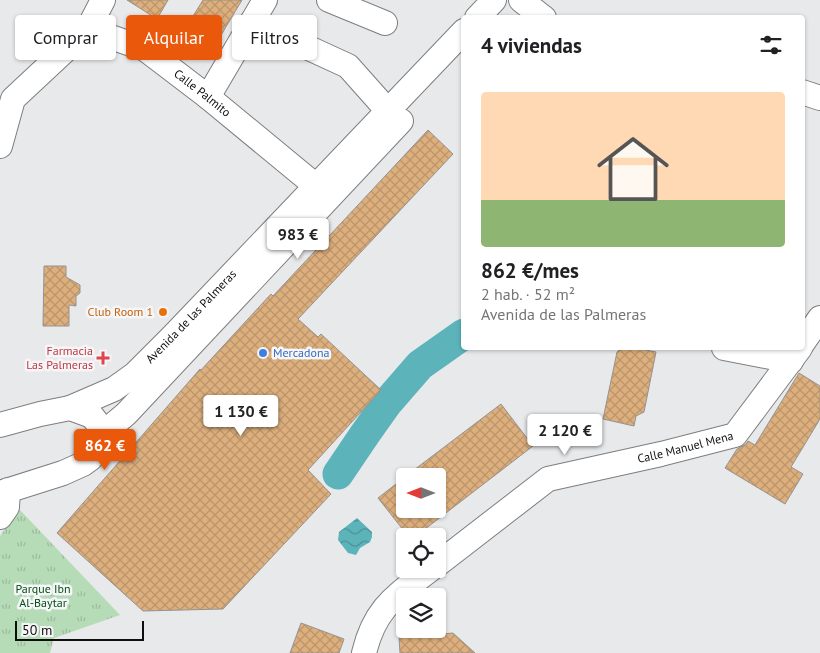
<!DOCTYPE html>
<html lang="es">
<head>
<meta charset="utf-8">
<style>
  body { margin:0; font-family:"PT Sans",sans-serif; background:#f6f6f6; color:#202124; height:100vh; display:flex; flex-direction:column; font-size:19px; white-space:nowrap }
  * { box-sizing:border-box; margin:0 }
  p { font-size:16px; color:#757577 }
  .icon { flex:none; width:28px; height:28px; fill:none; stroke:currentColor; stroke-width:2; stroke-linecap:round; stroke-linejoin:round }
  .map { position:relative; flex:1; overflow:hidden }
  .sheet { position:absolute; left:461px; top:15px; width:344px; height:335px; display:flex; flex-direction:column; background:#fff; border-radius:5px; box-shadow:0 1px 4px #0004 }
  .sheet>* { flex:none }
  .hud { position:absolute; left:15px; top:15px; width:371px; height:45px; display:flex; gap:10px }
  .needle { width:32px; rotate:270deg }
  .buttons { position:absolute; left:396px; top:468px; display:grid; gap:10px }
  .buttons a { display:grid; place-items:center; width:50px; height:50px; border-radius:5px; background:#fff; box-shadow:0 1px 4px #0004; font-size:25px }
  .scale { position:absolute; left:15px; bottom:12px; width:129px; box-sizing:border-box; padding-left:5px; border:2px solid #0e0e0f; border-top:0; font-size:14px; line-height:18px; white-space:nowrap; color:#0e0e0f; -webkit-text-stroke:4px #f6f6f8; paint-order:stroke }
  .price { position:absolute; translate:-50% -42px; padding:0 11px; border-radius:5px; background:#fff; color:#222; font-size:16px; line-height:32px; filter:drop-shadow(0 1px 2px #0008) }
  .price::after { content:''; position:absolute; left:50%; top:30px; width:15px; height:11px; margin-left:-8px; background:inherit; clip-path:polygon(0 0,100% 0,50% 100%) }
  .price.current { background:#ea580c; color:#fff }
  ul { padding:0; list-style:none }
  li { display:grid; align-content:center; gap:10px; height:265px; padding:0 20px }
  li+li { border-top:1px solid #e0e0e0 }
  li span { display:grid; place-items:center; height:155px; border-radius:5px; color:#555 }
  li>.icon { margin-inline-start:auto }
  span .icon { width:90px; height:90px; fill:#fffc; stroke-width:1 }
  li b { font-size:21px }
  h2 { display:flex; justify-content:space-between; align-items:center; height:60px; padding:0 20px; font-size:21px }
  .pill { padding:0 18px; border-radius:5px; background:#fff; box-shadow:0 1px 4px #0004; font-size:18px; line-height:45px }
  .pill.current { background:#ea580c; color:#fff }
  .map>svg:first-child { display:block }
  .park { fill:url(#park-tufts) }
  .water { fill:url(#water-waves) }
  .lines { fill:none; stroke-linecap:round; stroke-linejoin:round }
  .river { stroke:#5cb4ba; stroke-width:31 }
  .building { fill:url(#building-cross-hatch); stroke:#949392 }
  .minor-casing { stroke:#7d7e7f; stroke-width:26 }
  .minor { stroke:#fff; stroke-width:24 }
  .food-dot { fill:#e8710a; stroke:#f6f6f8; stroke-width:2 }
  .shop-dot { fill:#3f7fe0; stroke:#f6f6f8; stroke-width:2 }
  .health-dot { fill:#e0444e; stroke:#f6f6f8; stroke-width:2 }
  .labels { text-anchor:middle; stroke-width:5; stroke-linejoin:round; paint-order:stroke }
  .street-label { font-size:12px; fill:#0e0e0f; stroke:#f6f6f8 }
  .food-label { font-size:12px; fill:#c56008; stroke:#f6f6f8; text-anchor:end }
  .health-label { font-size:12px; fill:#be3a42; stroke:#f6f6f8; text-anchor:end }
  .shop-label { font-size:12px; fill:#366cbe; stroke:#f6f6f8; text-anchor:start }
  .park-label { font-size:12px; fill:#015014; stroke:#f6f6f8 }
</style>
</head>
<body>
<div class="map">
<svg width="820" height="653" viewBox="0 0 820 653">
  <defs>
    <pattern id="park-tufts" width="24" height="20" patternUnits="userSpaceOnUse" patternTransform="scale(1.25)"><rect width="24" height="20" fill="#b6dbb7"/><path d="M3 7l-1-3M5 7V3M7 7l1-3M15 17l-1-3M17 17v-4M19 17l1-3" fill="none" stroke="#9bbb9c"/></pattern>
    <pattern id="water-waves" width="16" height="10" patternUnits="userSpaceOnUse" patternTransform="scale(1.25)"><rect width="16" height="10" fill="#5cb4ba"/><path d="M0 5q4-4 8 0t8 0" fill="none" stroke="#4a9196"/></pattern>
    <pattern id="building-cross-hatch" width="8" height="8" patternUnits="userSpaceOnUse" patternTransform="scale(1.25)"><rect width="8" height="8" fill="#ddaf7d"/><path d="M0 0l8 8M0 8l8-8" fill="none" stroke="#bc956b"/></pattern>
  </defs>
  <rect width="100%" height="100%" fill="#e8e9eb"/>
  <path class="park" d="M19 509 120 615 54 638 50 653H0V536Z"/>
  <path class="water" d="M357 518 372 532V537L370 542 360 548 356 555 348 553 338 540 339 532Z"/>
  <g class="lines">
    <path class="river" d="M338 474 365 434 387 403 420 365 464 334"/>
  </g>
  <path class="building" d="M127 0H168L157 19Z
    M203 0H242L211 52 182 34Z
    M428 130 453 154 298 319 318 337 321 334 381 390 308 470 331 494 223 609 143 611 57 533 200 369 201 370 271 294 273 296Z
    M44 266H66V277L80 285V293L76 296V306L69 305V326H43Z
    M621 348H635L656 352 644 412 636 416 634 426 603 419 617 352Z
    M799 373 820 386V419L791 467 803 474 785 504 725 468 737 449 746 444 748 441 755 445Z
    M501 404 533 446 416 536H408L378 498 405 477V509H438V476H406Z
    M301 623 344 639 339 653H290Z
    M453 633 475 653H400L399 638Z"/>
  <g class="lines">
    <defs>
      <g id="minor">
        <path d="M329 0 385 23"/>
        <path d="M521 0 544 18"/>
        <path d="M477 18 494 0"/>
        <path d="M252 22 348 66 388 111"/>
        <path d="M88 29 103 0"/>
        <path d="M802 92 820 98"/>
        <path d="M208 97 265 0"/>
        <path id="s1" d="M0 146 13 99 88 29 145 49 208 97 316 186 328 197"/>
        <path d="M802 344 820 318"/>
        <path d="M724 348 791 361"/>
        <path id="s2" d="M70 408 114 389 135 374 172 337 464 31"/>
        <path d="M0 425 40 414 70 408 92 416 99 425 102 434 95 453 90 459 83 464 63 473 0 493"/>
        <path d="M102 434 126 414 401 121"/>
        <path d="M0 517 7 507 8 490"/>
        <path id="s3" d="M438 564 548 479 661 454 735 435 800 348"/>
        <path d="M364 653C375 607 396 596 431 569"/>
      </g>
    </defs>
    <use href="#minor" class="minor-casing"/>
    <use href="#minor" class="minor"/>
  </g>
  <circle class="food-dot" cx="163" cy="312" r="5"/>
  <circle class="shop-dot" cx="263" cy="353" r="5"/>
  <path class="health-dot" d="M100.5 350.5h5v5h5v5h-5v5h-5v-5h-5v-5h5z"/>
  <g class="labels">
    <g class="street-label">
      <text dy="4" stroke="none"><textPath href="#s1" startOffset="284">Calle Palmito</textPath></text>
      <text dy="4" stroke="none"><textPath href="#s2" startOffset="154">Avenida de las Palmeras</textPath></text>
      <text dy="4" stroke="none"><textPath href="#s3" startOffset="280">Calle Manuel Mena</textPath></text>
    </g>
    <g class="food-label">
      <text x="153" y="316">Club Room 1</text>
    </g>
    <g class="health-label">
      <text x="93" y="355">Farmacia<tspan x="93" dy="14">Las Palmeras</tspan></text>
    </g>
    <g class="shop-label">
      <text x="273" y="357">Mercadona</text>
    </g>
    <g class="park-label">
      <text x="43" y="593">Parque Ibn<tspan x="43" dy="14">Al-Baytar</tspan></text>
    </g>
  </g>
</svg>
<div class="buttons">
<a><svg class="needle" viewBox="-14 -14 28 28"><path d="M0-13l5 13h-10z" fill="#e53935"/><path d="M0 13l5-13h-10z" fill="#757577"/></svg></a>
<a><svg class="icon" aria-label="locate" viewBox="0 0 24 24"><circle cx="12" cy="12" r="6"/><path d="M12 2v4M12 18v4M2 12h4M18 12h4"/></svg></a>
<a><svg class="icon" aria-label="layers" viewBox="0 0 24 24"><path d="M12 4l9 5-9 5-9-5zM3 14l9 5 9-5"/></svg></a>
</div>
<div class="scale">50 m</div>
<b class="price" style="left:298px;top:260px">983 €</b>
<b class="price" style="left:241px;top:437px">1 130 €</b>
<b class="price" style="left:565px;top:456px">2 120 €</b>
<b class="price current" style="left:105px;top:471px">862 €</b>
<div class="hud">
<a class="pill">Comprar</a>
<a class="pill current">Alquilar</a>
<a class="pill">Filtros</a>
</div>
<section class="sheet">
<h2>4 viviendas<svg class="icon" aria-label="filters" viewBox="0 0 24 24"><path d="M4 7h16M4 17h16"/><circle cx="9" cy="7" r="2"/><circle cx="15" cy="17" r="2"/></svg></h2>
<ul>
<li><span style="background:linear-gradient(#ffd9b3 70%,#8fb573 0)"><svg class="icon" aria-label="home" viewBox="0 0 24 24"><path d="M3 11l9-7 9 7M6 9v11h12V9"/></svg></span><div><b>862 €/mes</b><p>2 hab. · 52 m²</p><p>Avenida de las Palmeras</p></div></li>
</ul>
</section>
</div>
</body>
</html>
